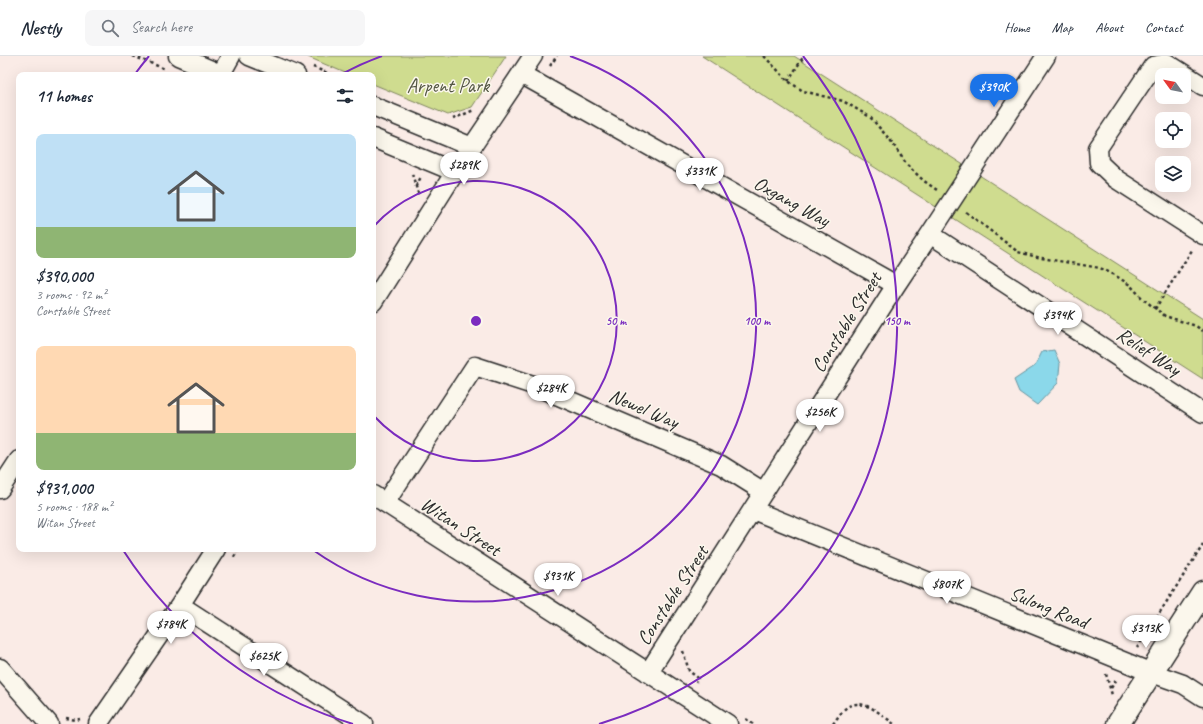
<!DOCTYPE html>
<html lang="en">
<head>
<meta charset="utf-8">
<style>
  body { margin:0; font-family:Caveat,sans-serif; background:#f6f6f7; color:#1f2937; height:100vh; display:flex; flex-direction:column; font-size:15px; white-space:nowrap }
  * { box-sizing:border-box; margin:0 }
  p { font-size:13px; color:#747a83 }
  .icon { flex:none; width:22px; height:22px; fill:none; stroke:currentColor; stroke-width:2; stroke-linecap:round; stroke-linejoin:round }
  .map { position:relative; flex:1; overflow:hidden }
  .sheet { position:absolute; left:16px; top:16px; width:360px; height:480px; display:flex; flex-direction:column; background:#fff; border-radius:8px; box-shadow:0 4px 16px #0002 }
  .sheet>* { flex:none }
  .needle { width:26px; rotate:303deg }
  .tools { position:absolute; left:1155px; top:12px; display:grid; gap:8px }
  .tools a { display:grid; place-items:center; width:36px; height:36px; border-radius:8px; background:#fff; box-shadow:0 4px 16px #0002; font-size:20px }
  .price { position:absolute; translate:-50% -34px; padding:0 9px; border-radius:14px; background:#fff; color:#222; font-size:13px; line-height:26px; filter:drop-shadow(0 1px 2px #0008) }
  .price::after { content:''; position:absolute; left:50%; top:24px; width:12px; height:9px; margin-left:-6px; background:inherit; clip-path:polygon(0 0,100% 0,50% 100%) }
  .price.selected { background:#1a73e8; color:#fff }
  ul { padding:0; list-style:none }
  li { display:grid; align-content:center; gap:8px; height:212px; padding:0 20px }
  li span { display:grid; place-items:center; height:124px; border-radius:8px; color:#555 }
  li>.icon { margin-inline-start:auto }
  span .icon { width:72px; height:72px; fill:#fffc; stroke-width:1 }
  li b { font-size:17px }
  h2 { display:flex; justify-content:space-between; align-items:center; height:48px; padding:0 20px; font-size:17px }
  header { display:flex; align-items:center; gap:24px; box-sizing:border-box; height:56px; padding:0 20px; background:#fff; border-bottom:1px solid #e0e1e3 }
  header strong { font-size:19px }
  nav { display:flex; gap:22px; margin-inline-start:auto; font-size:14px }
  .search { width:280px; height:36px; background:#f6f6f7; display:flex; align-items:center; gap:10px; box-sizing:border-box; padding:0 14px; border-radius:8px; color:#747a83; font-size:15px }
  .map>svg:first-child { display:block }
  .green { fill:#cfdc8f; stroke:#7d845d }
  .water { fill:#8bd8ea; stroke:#65939e }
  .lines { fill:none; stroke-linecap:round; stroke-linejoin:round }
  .minor-casing { stroke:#2b2b2b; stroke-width:21 }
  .tertiary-casing { stroke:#2b2b2b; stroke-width:25 }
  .path { stroke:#2b2b2b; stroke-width:2.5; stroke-dasharray:3 3; stroke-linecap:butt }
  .minor { stroke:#fbf7ec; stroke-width:18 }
  .tertiary { stroke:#fbf7ec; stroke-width:22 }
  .ring { fill:none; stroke:#7b2cbf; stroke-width:2 }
  .labels { text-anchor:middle; stroke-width:3; stroke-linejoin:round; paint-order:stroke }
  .park-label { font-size:20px; fill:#545744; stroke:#fbf7ec }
  .street-label { font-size:20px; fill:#2b2b2b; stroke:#fbf7ec }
  .centre { fill:#7b2cbf; stroke:#fbf7ec; stroke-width:2 }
  .ring-label { font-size:12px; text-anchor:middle; font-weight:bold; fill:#7b2cbf; stroke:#fbf7ec; stroke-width:3; stroke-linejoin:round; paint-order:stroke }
</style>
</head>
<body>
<header>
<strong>Nestly</strong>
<div class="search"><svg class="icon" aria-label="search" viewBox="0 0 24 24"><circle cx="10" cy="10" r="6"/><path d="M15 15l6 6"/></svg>Search here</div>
<nav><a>Home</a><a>Map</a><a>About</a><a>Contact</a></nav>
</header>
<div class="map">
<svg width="1203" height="668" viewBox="0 0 1203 668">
  <rect width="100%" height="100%" fill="#faebe6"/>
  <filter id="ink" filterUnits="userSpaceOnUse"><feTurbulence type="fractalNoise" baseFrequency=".025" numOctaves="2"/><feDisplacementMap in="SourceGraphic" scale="8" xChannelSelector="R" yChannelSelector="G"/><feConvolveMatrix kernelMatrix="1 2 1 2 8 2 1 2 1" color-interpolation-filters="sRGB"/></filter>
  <g filter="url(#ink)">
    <path class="green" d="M309 0H506L472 51 448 59 373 28V19H350L308 1Z
      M702 0H794L1203 263V323Z"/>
    <path class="water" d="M1054 294 1060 308 1058 327 1037 349 1019 336 1014 324 1035 310 1042 296Z"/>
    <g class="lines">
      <defs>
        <path id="minor" d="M178 0 223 19
          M249 0 296 19
          M221 18 231 0
          M521 18 896 229
          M1203 30 1167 7 1153 10 1098 92 1099 107 1116 123 1203 179
          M373 50 472 91
          M373 82 455 116
          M930 178 1203 357
          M373 246 455 116 533 0
          M0 433 19 404
          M373 439 728 668
          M385 447 475 310 533 329 721 409 764 436
          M753 454 1152 617 1183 628 1203 641
          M180 549 364 668
          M0 612 49 668
          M648 617 896 229 930 178 1046 0
          M98 668 180 549 216 493"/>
        <path id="tertiary" d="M1118 668 1203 536"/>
      </defs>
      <use href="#minor" class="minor-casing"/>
      <use href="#tertiary" class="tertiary-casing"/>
      <path class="path" d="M133 0 165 13
        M764 0 788 25 803 35 843 45 870 61 891 85 907 109 924 125 937 134
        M550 10 557 0
        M313 11 332 19
        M788 25 804 0
        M453 63 474 54
        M412 118 419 140
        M416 130 421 121
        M966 156 1018 196 1041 202 1100 212 1113 218 1130 229 1143 243 1165 260 1196 270 1203 275
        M1155 253 1192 194
        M234 501 239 493
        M1137 592 1203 489
        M683 595 689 615 698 622 696 626
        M1106 618 1112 639
        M1111 632 1117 623
        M66 662 76 664 80 663
        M746 663 753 668
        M833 668C837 662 842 655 847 651 863 641 882 659 894 668"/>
      <use href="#minor" class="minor"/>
      <use href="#tertiary" class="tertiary"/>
    </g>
  </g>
  <g class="ring">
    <path d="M374 170A140 140 0 1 1 374 360"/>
    <path d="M342 18A281 281 0 0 1 382 0M570 0A281 281 0 1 1 313 494"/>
    <path d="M353 668A421 421 0 0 1 123 494M135 18A421 421 0 0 1 149 0M803 0A421 421 0 0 1 599 668"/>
  </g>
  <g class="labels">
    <g class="park-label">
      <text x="448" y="36">Arpent Park</text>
    </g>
    <g class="street-label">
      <text transform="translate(792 145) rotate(29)" y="7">Oxgang Way</text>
      <text transform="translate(846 266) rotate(-58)" y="7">Constable Street</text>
      <text transform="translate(1149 295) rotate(33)" y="7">Relief Way</text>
      <text transform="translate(644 352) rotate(23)" y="7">Newel Way</text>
      <text transform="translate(461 470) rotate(33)" y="7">Witan Street</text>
      <text transform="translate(672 539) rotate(-57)" y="7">Constable Street</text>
      <text transform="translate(1049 551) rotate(22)" y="7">Sulong Road</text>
    </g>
  </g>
  <circle cx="476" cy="265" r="6" class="centre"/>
  <g class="ring-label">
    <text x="616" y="269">50 m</text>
    <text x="757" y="269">100 m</text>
    <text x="897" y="269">150 m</text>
  </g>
</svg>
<div class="tools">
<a><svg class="needle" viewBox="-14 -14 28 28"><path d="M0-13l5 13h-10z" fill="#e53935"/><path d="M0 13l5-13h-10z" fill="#747a83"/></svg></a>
<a><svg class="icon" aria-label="locate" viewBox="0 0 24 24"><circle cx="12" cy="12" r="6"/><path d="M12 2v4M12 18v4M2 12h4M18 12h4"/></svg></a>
<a><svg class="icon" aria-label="layers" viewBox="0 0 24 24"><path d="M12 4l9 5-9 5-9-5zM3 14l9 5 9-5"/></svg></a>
</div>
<b class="price selected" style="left:994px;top:52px">$390K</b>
<b class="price" style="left:464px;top:130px">$289K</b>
<b class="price" style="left:700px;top:136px">$331K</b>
<b class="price" style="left:1058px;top:280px">$394K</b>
<b class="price" style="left:551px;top:353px">$284K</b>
<b class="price" style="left:820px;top:377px">$256K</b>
<b class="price" style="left:558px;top:541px">$931K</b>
<b class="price" style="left:947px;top:549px">$807K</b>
<b class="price" style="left:171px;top:589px">$784K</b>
<b class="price" style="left:1146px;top:593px">$313K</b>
<b class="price" style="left:264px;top:621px">$625K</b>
<section class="sheet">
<h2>11 homes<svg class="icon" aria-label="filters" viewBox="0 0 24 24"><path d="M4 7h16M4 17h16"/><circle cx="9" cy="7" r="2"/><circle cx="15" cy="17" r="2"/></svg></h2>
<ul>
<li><span style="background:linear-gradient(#bfe0f5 75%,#8fb573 0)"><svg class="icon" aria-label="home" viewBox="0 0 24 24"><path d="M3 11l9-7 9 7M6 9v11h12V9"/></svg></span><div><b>$390,000</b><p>3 rooms · 92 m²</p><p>Constable Street</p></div></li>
<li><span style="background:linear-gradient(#ffd9b3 70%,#8fb573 0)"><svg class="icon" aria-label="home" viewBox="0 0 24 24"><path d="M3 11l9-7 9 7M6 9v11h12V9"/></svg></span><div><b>$931,000</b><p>5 rooms · 188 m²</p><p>Witan Street</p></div></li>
</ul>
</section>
</div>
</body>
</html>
